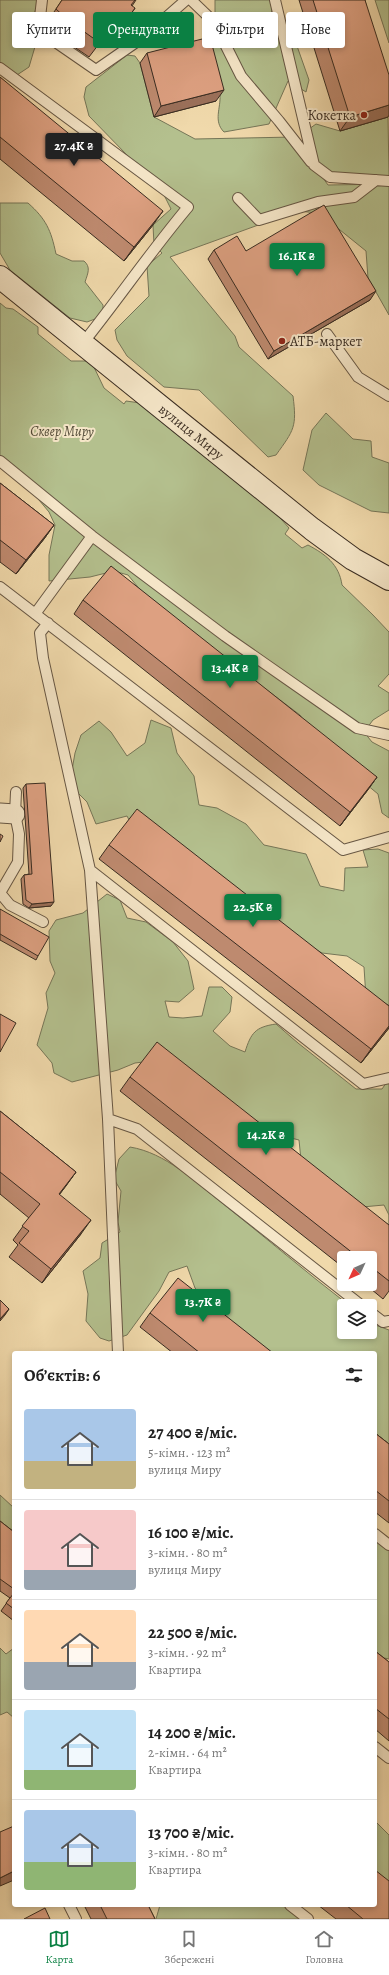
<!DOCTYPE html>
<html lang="uk">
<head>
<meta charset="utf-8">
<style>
  body { margin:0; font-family:Alegreya,serif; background:#f6f6f6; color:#222; height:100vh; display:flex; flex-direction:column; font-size:15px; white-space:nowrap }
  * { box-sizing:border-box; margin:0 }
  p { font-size:13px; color:#767676 }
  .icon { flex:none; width:22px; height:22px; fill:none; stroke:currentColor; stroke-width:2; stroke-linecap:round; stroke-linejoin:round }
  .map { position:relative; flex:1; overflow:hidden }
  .details { position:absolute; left:12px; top:1351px; width:365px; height:556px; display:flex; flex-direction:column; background:#fff; border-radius:4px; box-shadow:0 2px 6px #0003 }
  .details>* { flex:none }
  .hud { position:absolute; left:12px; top:12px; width:365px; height:36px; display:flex; gap:8px }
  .needle { width:26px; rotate:226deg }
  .buttons { position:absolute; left:337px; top:1251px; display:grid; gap:8px }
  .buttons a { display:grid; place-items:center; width:40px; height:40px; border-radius:4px; background:#fff; box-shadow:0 2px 6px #0003; font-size:20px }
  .price { position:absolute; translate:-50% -34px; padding:0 9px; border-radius:4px; background:#0b8043; color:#fff; font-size:13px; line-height:26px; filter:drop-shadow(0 1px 2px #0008) }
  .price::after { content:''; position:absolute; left:50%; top:24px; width:12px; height:9px; margin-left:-6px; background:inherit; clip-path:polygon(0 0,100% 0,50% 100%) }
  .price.active { background:#222; color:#fff }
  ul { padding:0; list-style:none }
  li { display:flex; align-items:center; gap:12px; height:100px; padding:0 12px }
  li+li { border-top:1px solid #e0e0e0 }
  li span { display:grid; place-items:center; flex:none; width:112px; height:80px; border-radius:4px; color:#555 }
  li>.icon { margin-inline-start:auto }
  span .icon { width:48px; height:48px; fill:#fffc; stroke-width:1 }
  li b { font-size:17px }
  h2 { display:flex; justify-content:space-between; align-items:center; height:48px; padding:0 12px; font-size:17px }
  .tag { padding:0 14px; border-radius:4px; background:#fff; box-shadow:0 2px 6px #0003; font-size:14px; line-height:36px }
  .tag.active { background:#0b8043; color:#fff }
  .tabs { display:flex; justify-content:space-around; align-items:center; height:56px; border-top:1px solid #e0e0e0; background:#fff; font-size:11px; color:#767676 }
  .tabs a { display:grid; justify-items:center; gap:2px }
  .tabs .active { color:#0b8043 }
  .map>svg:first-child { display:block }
  .green { fill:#b4c08e; stroke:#767658 }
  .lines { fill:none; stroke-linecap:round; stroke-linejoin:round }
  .service-casing { stroke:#675744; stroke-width:12 }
  .minor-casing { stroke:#675744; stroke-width:21 }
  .secondary-casing { stroke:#392c21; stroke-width:24 }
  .service { stroke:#f5e6c8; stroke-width:10 }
  .minor { stroke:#f5e6c8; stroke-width:19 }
  .secondary { stroke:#f5e6c8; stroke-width:22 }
  .wall { fill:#be8a6f; stroke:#392c21 }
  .shaded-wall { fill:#9b705a; stroke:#392c21 }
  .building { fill:#dda081; stroke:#392c21 }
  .poi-dot { fill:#8f2418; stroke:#f5e6c8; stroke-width:1.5 }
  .labels { text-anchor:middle; stroke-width:4; stroke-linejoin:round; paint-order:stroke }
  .poi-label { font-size:14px; fill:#392c21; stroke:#f5e6c8; text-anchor:end }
  .park-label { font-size:14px; font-style:italic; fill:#524a37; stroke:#f5e6c8 }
  .street-label { font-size:14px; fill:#392c21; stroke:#f5e6c8 }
</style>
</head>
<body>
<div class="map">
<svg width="389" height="1919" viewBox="0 0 389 1919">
  <rect width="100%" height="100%" fill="#f0d9ab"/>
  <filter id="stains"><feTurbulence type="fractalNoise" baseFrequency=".005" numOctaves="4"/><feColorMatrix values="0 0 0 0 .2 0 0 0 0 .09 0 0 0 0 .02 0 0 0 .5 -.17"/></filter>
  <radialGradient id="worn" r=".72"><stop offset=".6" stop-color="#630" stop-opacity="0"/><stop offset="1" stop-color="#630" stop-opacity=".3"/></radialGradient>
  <path class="green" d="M0 0H42L35 11 37 40 29 67 17 75 0 70Z
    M215 0H276L271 13 297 46 309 80 306 92 288 81 269 124 224 132C213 121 221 108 220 95 218 83 209 68 205 56L215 32Z
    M375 0H389V43Z
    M127 55 135 56 140 63 154 117 195 139 294 137 328 185 389 184V315L368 278 366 251 319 213 297 211 170 257 235 336 239 347 293 396C297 427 294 430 276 455L268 457 199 390 164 387 127 356 117 340 115 330 149 296 147 266 162 253 154 245 153 225 171 209 162 191 89 116 84 97 86 87Z
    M388 117 389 176 336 175 319 166 302 134 316 124 340 131Z
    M0 203H28C46 219 51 230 56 254L72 261H84C91 267 88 273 85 282L103 305V316L87 322 70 318 10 270 0 253Z
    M0 303 6 308 13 309 38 327V334L71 361H91L104 388 124 404 126 401 155 405 259 494 289 528 285 534 302 548 308 545C325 554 339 564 342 585L373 615 389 632V674L378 686 389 693V710L373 720 364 732 372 742 389 751V818L382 813 378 794 319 745 300 715 151 603 128 575 114 571 90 577 49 581V555L55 525 49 512 34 494 0 459Z
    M326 413 353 439 371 441 372 457 389 463V513L371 511 319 485 303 470 312 430Z
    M151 720 171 728 177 753 194 776 199 805 217 808 246 824 264 845 306 854 320 886 344 891 345 868 368 867 363 850 378 849 389 853V1005L366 998 364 967 347 956 322 953 297 939 140 841 127 816 96 824 87 802 78 793 72 770 75 753 81 735 99 721 111 732 127 756 145 743Z
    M107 894 120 900 127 918 146 922 173 942 188 961 194 989 179 1002 165 1001 169 1017 183 1018 202 1016 209 987H222L232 997 230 1012 213 1031 230 1046 245 1052C251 1033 255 1027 276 1024L298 1043 356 1089H382L389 1079V1226V1215L384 1205 351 1208 301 1160 299 1140 287 1137H265L209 1083 191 1081 160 1060 135 1063 118 1070 72 1082 54 1073 52 1063 37 1045 48 1008 46 993 55 973 50 961 49 931 56 920 83 913Z
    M130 1147C166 1153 194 1181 222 1203 265 1237 307 1273 350 1306H344V1332H370V1323L389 1330V1444L375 1433V1353H272L214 1308 195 1288 187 1266 169 1272 159 1291 127 1335 109 1341 100 1338 86 1321 88 1294 83 1271 100 1258 102 1243 120 1232 118 1222 121 1191 114 1179 119 1159Z
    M0 1495 14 1508V1534H0Z
    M375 1529 389 1541V1659L375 1656Z
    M0 1648 6 1654 14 1648V1718L7 1712 0 1715Z
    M375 1821 389 1835V1901L375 1899Z
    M160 1905H284L300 1919H156Z"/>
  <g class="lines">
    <defs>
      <path id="service" d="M42 0 39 26 54 41 96 70 145 36 186 0
        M191 0 214 22 241 76 279 121 311 162
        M275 0 314 165 330 177 389 181
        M0 68 188 207C151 251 119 298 83 343
        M238 198 259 220 318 202 354 197 376 180
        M327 334 358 377 389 396
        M0 461 92 536 225 636 357 728 389 735
        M0 587 343 850 389 837
        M35 614 92 536
        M48 623 40 633 43 658 90 870 108 1119 118 1353
        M16 792 15 814 19 834 18 862 0 893 10 905 43 922
        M90 870 363 1084 389 1078
        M108 1119 137 1129 362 1306
        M370 1312 383 1322 389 1321
        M375 1534 389 1545
        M375 1747 389 1758
        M69 1905 76 1919
        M290 1905 308 1919"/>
      <path id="minor" d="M0 813 15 814"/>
      <g id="secondary">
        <path id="s1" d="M0 277 312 529 353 559 389 579"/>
      </g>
    </defs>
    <use href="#service" class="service-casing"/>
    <use href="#minor" class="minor-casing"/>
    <use href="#secondary" class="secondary-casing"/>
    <use href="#service" class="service"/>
    <use href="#minor" class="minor"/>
    <use href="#secondary" class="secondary"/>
  </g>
  <path class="wall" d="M62 0H136L132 6 125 23 112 41 105 36 89 57 58 36 46 24Z
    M299 0H365L388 117 340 131Z
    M147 53 216 101 154 117 140 63Z
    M0 77 153 225 124 261 0 159Z
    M214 250 246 251 370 300 268 359 208 259Z
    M0 483 54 525 44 539 16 574 0 562Z
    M83 600 377 777 367 791 340 826 74 614Z
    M26 784 51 906 29 908 23 904 21 879 24 875 29 874 23 788Z
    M109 845 389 1006V1028L361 1063 99 859Z
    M0 909 38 956 36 960 0 940Z
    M130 1077 389 1225V1291L383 1299 365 1284H370V1258H344V1268L120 1091Z
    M0 1111 76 1172 59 1195 81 1234 42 1283 9 1257 18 1245 13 1240 29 1218 0 1194Z
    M150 1313 273 1353H173L140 1327Z
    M375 1433 389 1444V1523L375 1512Z
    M0 1521 14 1532V1621L1 1611 10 1598 0 1591Z
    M375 1651 389 1662V1741L375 1729Z
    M84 1905H148L155 1919H91Z
    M318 1905H375L389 1919H336Z"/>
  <path class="shaded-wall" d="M135 8 125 23 112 41 122 26Z
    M224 90 216 101 154 117 161 106Z
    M389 105V115L388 117 340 131 350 117Z
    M163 211 153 225 124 261 134 247Z
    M376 291 370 300 268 359 274 351Z
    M54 525 44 539 16 574 26 560Z
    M377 777 367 791 340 826 350 812Z
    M54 902 51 906 29 908 32 904Z
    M389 1026V1028L361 1063 371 1049Z
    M76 1172 66 1186 49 1208 59 1194Z
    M91 1220 81 1234 42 1283 51 1269Z
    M9 1309 5 1315 0 1321V1319Z
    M14 1871V1880L0 1886V1878Z"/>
  <path class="building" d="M62 0H135L131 5 135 8 122 26 116 21 100 43 69 21 56 9Z
    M313 0H365L389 75V105L350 117Z
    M210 37 224 90 161 106 147 53Z
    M0 77 163 211 134 247 0 137Z
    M324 205 376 291 274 351 214 250 237 236 246 251Z
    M0 483 54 525 26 560 0 540Z
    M111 566 377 777 350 812 83 600Z
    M45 783 54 902 32 904 26 900 24 875 32 874 26 784Z
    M137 809 389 1006V1026L371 1049 109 845Z
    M0 834 3 836 0 842Z
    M0 909 49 937 38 956 0 934Z
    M0 1014 16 1023 0 1052Z
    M157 1042 389 1225V1281L370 1266V1258H359L130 1077Z
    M0 1111 76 1172 59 1194 91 1220 51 1269 19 1243 29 1231 22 1226 40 1204 0 1172Z
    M178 1278 273 1353H200L150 1313Z
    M0 1300 9 1309 0 1319Z
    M375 1433 389 1444V1501L375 1490Z
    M0 1521 14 1532V1589L0 1579Z
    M14 1593V1609L6 1603Z
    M375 1651 389 1662V1719L375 1708Z
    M14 1826V1871L0 1878V1832Z
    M375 1870 389 1881V1919H363L346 1905H375Z
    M100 1905H148L155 1919H107Z
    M45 1908 50 1919H24Z"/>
  <g class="poi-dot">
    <circle cx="364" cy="115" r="4"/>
    <circle cx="282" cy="341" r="4"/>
  </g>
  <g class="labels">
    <g class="poi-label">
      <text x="356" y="120">Кокетка</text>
      <text x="290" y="346" text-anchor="start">АТБ-маркет</text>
    </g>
    <g class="park-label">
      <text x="62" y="436">Сквер Миру</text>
    </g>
    <g class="street-label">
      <text dy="5" stroke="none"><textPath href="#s1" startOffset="246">вулиця Миру</textPath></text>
    </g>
  </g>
  <rect width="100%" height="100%" filter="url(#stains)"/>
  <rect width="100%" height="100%" fill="url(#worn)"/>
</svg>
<div class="buttons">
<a><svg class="needle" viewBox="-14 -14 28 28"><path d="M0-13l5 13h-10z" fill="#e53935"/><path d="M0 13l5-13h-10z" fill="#767676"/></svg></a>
<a><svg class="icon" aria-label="layers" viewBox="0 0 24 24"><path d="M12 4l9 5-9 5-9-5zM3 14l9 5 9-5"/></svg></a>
</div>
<b class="price active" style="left:74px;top:167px">27.4K ₴</b>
<b class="price" style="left:297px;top:277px">16.1K ₴</b>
<b class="price" style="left:230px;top:689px">13.4K ₴</b>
<b class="price" style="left:253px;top:928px">22.5K ₴</b>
<b class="price" style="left:266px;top:1156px">14.2K ₴</b>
<b class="price" style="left:203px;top:1323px">13.7K ₴</b>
<div class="hud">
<a class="tag">Купити</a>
<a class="tag active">Орендувати</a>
<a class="tag">Фільтри</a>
<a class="tag">Нове</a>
</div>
<section class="details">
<h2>Об’єктів: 6<svg class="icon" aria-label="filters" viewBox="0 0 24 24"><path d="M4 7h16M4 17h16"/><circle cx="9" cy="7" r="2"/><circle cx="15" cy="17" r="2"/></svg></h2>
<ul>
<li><span style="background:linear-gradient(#a9c7e8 65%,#c2b280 0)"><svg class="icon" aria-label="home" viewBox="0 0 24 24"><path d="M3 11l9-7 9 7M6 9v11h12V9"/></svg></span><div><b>27 400 ₴/міс.</b><p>5-кімн. · 123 m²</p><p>вулиця Миру</p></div></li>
<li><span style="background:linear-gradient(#f6c9c9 75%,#9aa5b1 0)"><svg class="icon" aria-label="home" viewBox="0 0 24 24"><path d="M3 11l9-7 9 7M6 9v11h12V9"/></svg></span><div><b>16 100 ₴/міс.</b><p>3-кімн. · 80 m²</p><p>вулиця Миру</p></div></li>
<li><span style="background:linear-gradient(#ffd9b3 65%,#9aa5b1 0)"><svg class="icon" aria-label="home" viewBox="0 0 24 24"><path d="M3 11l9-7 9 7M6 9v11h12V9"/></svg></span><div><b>22 500 ₴/міс.</b><p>3-кімн. · 92 m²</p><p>Квартира</p></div></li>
<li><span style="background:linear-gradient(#bfe0f5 75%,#8fb573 0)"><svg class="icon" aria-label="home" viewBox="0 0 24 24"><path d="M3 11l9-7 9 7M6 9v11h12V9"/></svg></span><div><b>14 200 ₴/міс.</b><p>2-кімн. · 64 m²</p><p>Квартира</p></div></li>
<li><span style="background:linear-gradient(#a9c7e8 65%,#8fb573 0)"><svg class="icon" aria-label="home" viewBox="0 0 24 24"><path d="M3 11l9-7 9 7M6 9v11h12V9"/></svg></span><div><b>13 700 ₴/міс.</b><p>3-кімн. · 80 m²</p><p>Квартира</p></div></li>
</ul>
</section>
</div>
<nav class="tabs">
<a class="active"><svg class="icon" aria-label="map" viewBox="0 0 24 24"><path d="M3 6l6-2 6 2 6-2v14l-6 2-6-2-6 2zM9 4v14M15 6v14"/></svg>Карта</a>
<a><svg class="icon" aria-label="saved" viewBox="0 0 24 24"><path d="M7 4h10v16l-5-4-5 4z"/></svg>Збережені</a>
<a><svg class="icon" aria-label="home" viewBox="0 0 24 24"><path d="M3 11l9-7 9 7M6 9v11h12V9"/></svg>Головна</a>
</nav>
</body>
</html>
